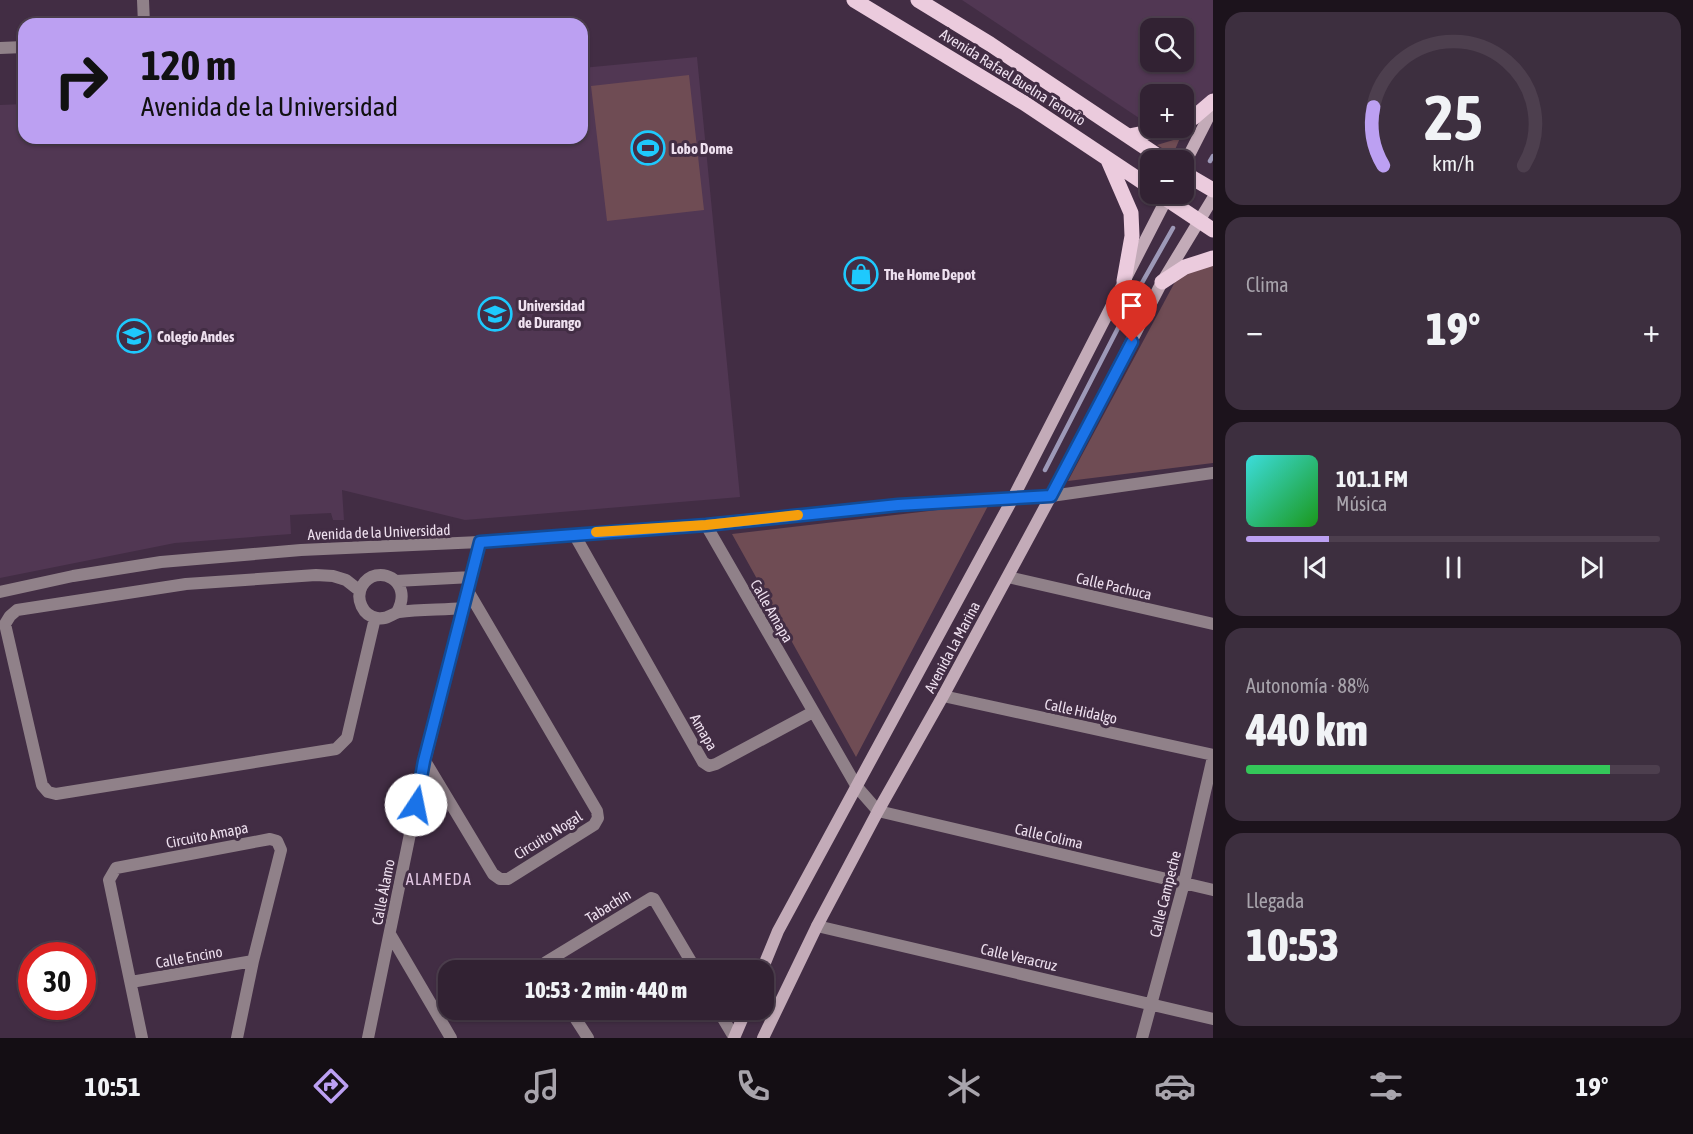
<!DOCTYPE html>
<html lang="es">
<meta charset="utf-8">
<style>
:root{--surface:#322233;--page:#3d2f3f;--text:#f1f3f6;--muted:#a8a4ac;--line:#4d3f4e;--accent:#bca0f2}
body{margin:0;font-family:"Asap Condensed",sans-serif;background:var(--page);color:var(--text);height:100vh;display:flex;flex-direction:column;font-size:22px;white-space:nowrap}
*{box-sizing:border-box;margin:0}
p{font-size:20px;color:var(--muted)}
.icon{flex:none;width:33px;height:33px;fill:none;stroke:currentColor;stroke-width:2;stroke-linecap:round;stroke-linejoin:round}
.map{position:relative;flex:1;overflow:hidden}
.details{display:flex;flex-direction:column;gap:12px;padding:12px;background:#1c131c;width:480px}
.details>*{flex:none}
.banner{position:absolute;left:18px;top:18px;width:570px;height:126px;border-radius:18px;box-shadow:0 2px 4px #0004,0 0 0 2px var(--line);background:#bca0f2;color:#111;overflow:hidden}
.fabs{position:absolute;left:1140px;top:18px;display:grid;gap:12px}
.fabs a{display:grid;place-items:center;width:54px;height:54px;border-radius:12px;background:var(--surface);box-shadow:0 2px 4px #0004,0 0 0 2px var(--line);font-size:30px}
.speed{position:absolute;left:18px;top:942px;display:flex;gap:12px;font-size:30px;font-weight:700;text-align:center}
.speed>*{display:grid;place-content:center;width:78px;height:78px;border-radius:50%;background:var(--surface);box-shadow:0 2px 4px #0004,0 0 0 2px var(--line);line-height:1}
.speed .limit{border:9px solid #d22;background:#fff;color:#111}
.pin{position:absolute;display:grid;place-items:center;width:51px;height:51px;color:#fff;margin:-62px -26px;border-radius:50% 50% 50% 0;rotate:-45deg;box-shadow:0 0 6px #0007}
.pin .icon{rotate:45deg}
.me{position:absolute;width:66px;margin:-33px;rotate:11deg;stroke-linejoin:round;filter:drop-shadow(0 0 4px #0008)}
.turn{display:flex;align-items:center;gap:21px;height:126px;padding:0 24px;font-size:27px}
.turn .icon{width:78px;height:78px;stroke-width:2.5}
.turn b{display:block;font-size:42px;line-height:51px}
.big{font-size:45px;font-weight:800;line-height:1.1}
.details .card{flex:1;display:flex;flex-direction:column;justify-content:center;gap:9px;min-width:0;padding:0 21px;border-radius:18px;background:var(--page)}
.details .dial{align-items:center;gap:0}
.dial svg{height:156px;overflow:visible;fill:none;stroke:var(--line);stroke-width:7;stroke-linecap:round;text-anchor:middle}
.dial text{fill:var(--text);stroke:none}
.song{display:flex;align-items:center;gap:18px}
.cover{width:72px;height:72px;border-radius:9px;background:linear-gradient(135deg,hsl(180 70% 55%),hsl(120 70% 35%))}
.played{height:6px;border-radius:3px;background:linear-gradient(90deg,var(--accent) 20%,var(--line) 20%)}
.keys{display:flex;justify-content:space-around;direction:ltr}
.heat{display:flex;justify-content:space-between;align-items:center;font-size:33px;direction:ltr}
.charge{height:9px;border-radius:4px;background:linear-gradient(90deg,#34c759 88%,var(--line) 0)}
.trip{position:absolute;left:438px;top:960px;width:336px;height:60px;border-radius:18px;background:var(--surface);box-shadow:0 2px 4px #0004,0 0 0 2px var(--line);font-weight:800;line-height:60px;text-align:center}
.dock{display:flex;height:96px;justify-content:space-around;align-items:center;background:#140e14;color:var(--muted)}
.dock .icon{width:42px;height:42px}
.dock .on{color:var(--accent)}
.dock b{font-size:27px;color:var(--text)}
main{display:flex;flex:1;min-height:0}
.map>svg:first-child{display:block}
</style>
<main>
<div class="map">
<svg width="1213" height="1038" viewBox="0 0 1213 1038">
<rect width="100%" height="100%" fill="#422d44"/>
<path fill="#513753" fill-rule="evenodd" d="M962 0H1213V90L1208 98 1184 112V94H1150V122H1145ZM1150 28H1184V62H1150Z
M697 57 740 497 465 520 342 490 344 520H333L331 513 290 515 291 534 175 543 0 578V105L24 104V138H582V68Z"/>
<path fill="#6f4c54" d="M689 75 704 210 607 221 591 86Z
M1180 138 1174 152 1170 153 1157 145Z
M1213 265V463L1068 481 1176 280 1199 267Z
M989 504 856 757 732 534Z"/>
<g fill="none" stroke-linecap="round" stroke-linejoin="round">
<path stroke="#9d99b8" stroke-width="4.5" d="M1210 161 1213 156
M1045 470 1134 297 1173 228"/>
<path stroke="#908189" stroke-width="12" d="M143 0 144 24
M0 48 24 47
M706 525 857 787 878 811 1213 890
M574 534 703 762 709 766 716 764 813 712
M1008 577 1213 624
M396 581 472 577
M360 591 346 580 333 576 316 575 186 584 17 610 10 616 5 624 42 785 48 792 56 794 336 749 347 738 375 618
M0 592 73 576 161 562 301 550 480 542 706 525 898 505 1051 496 1213 473
M397 612C415 580 376 562 362 586 355 599 363 616 377 618 387 620 391 614 399 612 420 609 443 610 464 608
M943 696 1213 755
M425 761 493 874 500 879H508L594 825 598 818 597 811 468 591
M817 926 1213 1019
M390 934 451 1038
M546 970 544 966 546 962 651 898 654 899 696 970
M131 982 253 961
M570 1010 588 1038
M718 1010 734 1037
M142 1038 109 880 116 868 270 839 277 841 281 850 253 961 237 1038
M368 1038 425 761 480 542
M1142 1038 1184 883 1213 757"/>
<path stroke="#c3abb8" stroke-width="12" d="M1184 165 1213 108
M762 970 778 931 1013 498 1169 194
M734 1038 746 1010
M763 1038 817 926 878 811 943 696 1051 496 1162 282 1213 198"/>
<path stroke="#ebcbdd" stroke-width="15" d="M854 0 1024 103 1150 187
M918 0 990 44 1164 160
M1184 122 1193 118 1213 101
M1129 136 1169 128
M1108 160 1131 213 1132 236 1124 281
M1184 173 1213 190
M1159 194 1213 230
M1162 282 1185 267 1213 258"/>
</g>
<g fill="none" stroke-linecap="round" stroke-linejoin="round">
<g stroke="#114b97" stroke-width="15">
<path id="route" d="M416 805 424 761 480 542 706 525 898 505 1051 496 1132 342"/>
</g>
<use href="#route" stroke="#1a73e8" stroke-width="10"/>
<path stroke="#f59e0b" stroke-width="10" d="M596 532 706 525 798 515"/>
</g>
<defs>
<g id="stadium-ring" transform="scale(1.725)"><circle r="9.5" fill="#422d44" stroke="#1ec9fd" stroke-width="1.5"/><path d="M0-5a6.5 5 0 1 0 0 10a6.5 5 0 1 0 0-10ZM-3.5-1.8h7v3.6h-7Z" fill="#1ec9fd"/></g>
<g id="shop-ring" transform="scale(1.725)"><circle r="9.5" fill="#422d44" stroke="#1ec9fd" stroke-width="1.5"/><path d="M-5-2.5h2.3a2.7 3.5 0 0 1 5.4 0H5L5.5 6h-11ZM-1.5-2.5h3a1.5 2.3 0 0 0-3 0Z" fill="#1ec9fd"/></g>
<g id="university-ring" transform="scale(1.725)"><circle r="9.5" fill="#422d44" stroke="#1ec9fd" stroke-width="1.5"/><path d="M0-5L7-2L0 1L-7-2ZM-4 1L0 2.5L4 1V4Q0 6-4 4Z" fill="#1ec9fd"/></g>
<g id="school-ring" transform="scale(1.725)"><circle r="9.5" fill="#422d44" stroke="#1ec9fd" stroke-width="1.5"/><path d="M0-5L7-2L0 1L-7-2ZM-4 1L0 2.5L4 1V4Q0 6-4 4Z" fill="#1ec9fd"/></g>
</defs>
<g fill-rule="evenodd">
<use href="#stadium-ring" x="648" y="148"/>
<use href="#shop-ring" x="861" y="274"/>
<use href="#university-ring" x="495" y="314"/>
<use href="#school-ring" x="134" y="336"/>
</g>
<g text-anchor="middle" dominant-baseline="central" stroke-width="6" stroke-linejoin="round" paint-order="stroke">
<g font-size="15" fill="#eee0ef" stroke="#422d44">
<text transform="translate(1013 77) rotate(32)">Avenida Rafael Buelna Tenorio</text>
<text transform="translate(379 532) rotate(-2)">Avenida de la Universidad</text>
<text transform="translate(1114 586) rotate(13)">Calle Pachuca</text>
<text transform="translate(772 611) rotate(60)">Calle Amapa</text>
<text transform="translate(952 647) rotate(-62)">Avenida La Marina</text>
<text transform="translate(1081 711) rotate(12)">Calle Hidalgo</text>
<text transform="translate(704 732) rotate(60)">Amapa</text>
<text transform="translate(207 835) rotate(-11)">Circuito Amapa</text>
<text transform="translate(548 835) rotate(-32)">Circuito Nogal</text>
<text transform="translate(1049 836) rotate(13)">Calle Colima</text>
<text transform="translate(383 892) rotate(-79)">Calle Álamo</text>
<text transform="translate(1165 894) rotate(-76)">Calle Campeche</text>
<text transform="translate(608 906) rotate(-32)">Tabachín</text>
<text transform="translate(189 957) rotate(-10)">Calle Encino</text>
<text transform="translate(1019 957) rotate(13)">Calle Veracruz</text>
</g>
<g font-size="15" font-weight="bold" fill="#eee0ef" stroke="#422d44" text-anchor="start">
<text x="671" y="148">Lobo Dome</text>
<text x="884" y="274">The Home Depot</text>
<text x="518" y="305">Universidad<tspan x="518" dy="17">de Durango</tspan></text>
<text x="157" y="336">Colegio Andes</text>
</g>
<g font-size="16" letter-spacing="1.5" fill="#e1c6e2" stroke="#422d44">
<text x="439" y="879">ALAMEDA</text>
</g>
</g>
</svg>
<div class="fabs">
<a><svg class="icon" aria-label="search" viewBox="0 0 24 24"><circle cx="10" cy="10" r="6"/><path d="M15 15l6 6"/></svg></a>
<a>+</a>
<a>−</a>
</div>
<div class="speed"><div class="limit">30</div></div>
<div class="pin" style="left:1132px;top:342px;background:#d93025"><svg class="icon" aria-label="arrive" viewBox="0 0 24 24"><path d="M6 21V4h12l-3 4 3 4H6"/></svg></div>
<svg class="me" style="left:416px;top:805px" viewBox="-20 -20 40 40"><circle r="19" fill="#fff"/><path d="M0-13L10 11 0 6-10 11z" fill="#1a73e8"/></svg>
<div class="trip">10:53 · 2 min · 440 m</div>
<div class="banner">
<div class="turn"><svg class="icon" aria-label="right" viewBox="0 0 24 24"><path d="M7 20v-9h11M14 6l5 5-5 5"/></svg><div><b>120 m</b>Avenida de la Universidad</div></div>
</div>
</div>
<section class="details">
<div class="card dial"><svg viewBox="0 0 100 80">
<path d="M14 69A42 42 0 1 1 86 69"/>
<path d="M14 69A42 42 0 0 1 9 39" stroke="#bca0f2"/>
<text x="50" y="56" font-size="32" font-weight="700">25</text>
<text x="50" y="72" font-size="11">km/h</text>
</svg></div>
<div class="card"><p>Clima</p>
<div class="heat"><a>−</a><b class="big">19°</b><a>+</a></div>
</div>
<div class="card">
<div class="song"><i class="cover"></i><div><b>101.1 FM</b><p>Música</p></div></div>
<div class="played"></div>
<div class="keys"><svg class="icon" aria-label="previous" viewBox="0 0 24 24"><path d="M18 5L8 12l10 7zM5 5v14"/></svg><svg class="icon" aria-label="pause" viewBox="0 0 24 24"><path d="M8 5v14M16 5v14"/></svg><svg class="icon" aria-label="next" viewBox="0 0 24 24"><path d="M6 5l10 7-10 7zM19 5v14"/></svg></div>
</div>
<div class="card"><p>Autonomía · 88%</p><b class="big">440 km</b><div class="charge"></div></div>
<div class="card"><p>Llegada</p><b class="big">10:53</b></div>
</section>
</main>
<nav class="dock">
<b>10:51</b>
<svg class="icon on" aria-label="directions" viewBox="0 0 24 24"><path d="M12 3l9 9-9 9-9-9zM9 14v-3h6M13 9l2 2-2 2"/></svg>
<svg class="icon" aria-label="music" viewBox="0 0 24 24"><path d="M9 18V5l10-2v13"/><circle cx="6" cy="18" r="3"/><circle cx="16" cy="16" r="3"/></svg>
<svg class="icon" aria-label="phone" viewBox="0 0 24 24"><path d="M5 4h4l2 5-3 2q2 4 5 5l2-3 5 2v4C11 20 4 13 5 4z"/></svg>
<svg class="icon" aria-label="climate" viewBox="0 0 24 24"><path d="M12 3v18M4 7l16 10M4 17L20 7"/></svg>
<svg class="icon" aria-label="car" viewBox="0 0 24 24"><path d="M5 17H2v-5l4-1 3-4h7l3 4 3 1v5h-3M9 17h6M6 11h13"/><circle cx="7" cy="17" r="2"/><circle cx="17" cy="17" r="2"/></svg>
<svg class="icon" aria-label="filters" viewBox="0 0 24 24"><path d="M4 7h16M4 17h16"/><circle cx="9" cy="7" r="2"/><circle cx="15" cy="17" r="2"/></svg>
<b>19°</b>
</nav>
